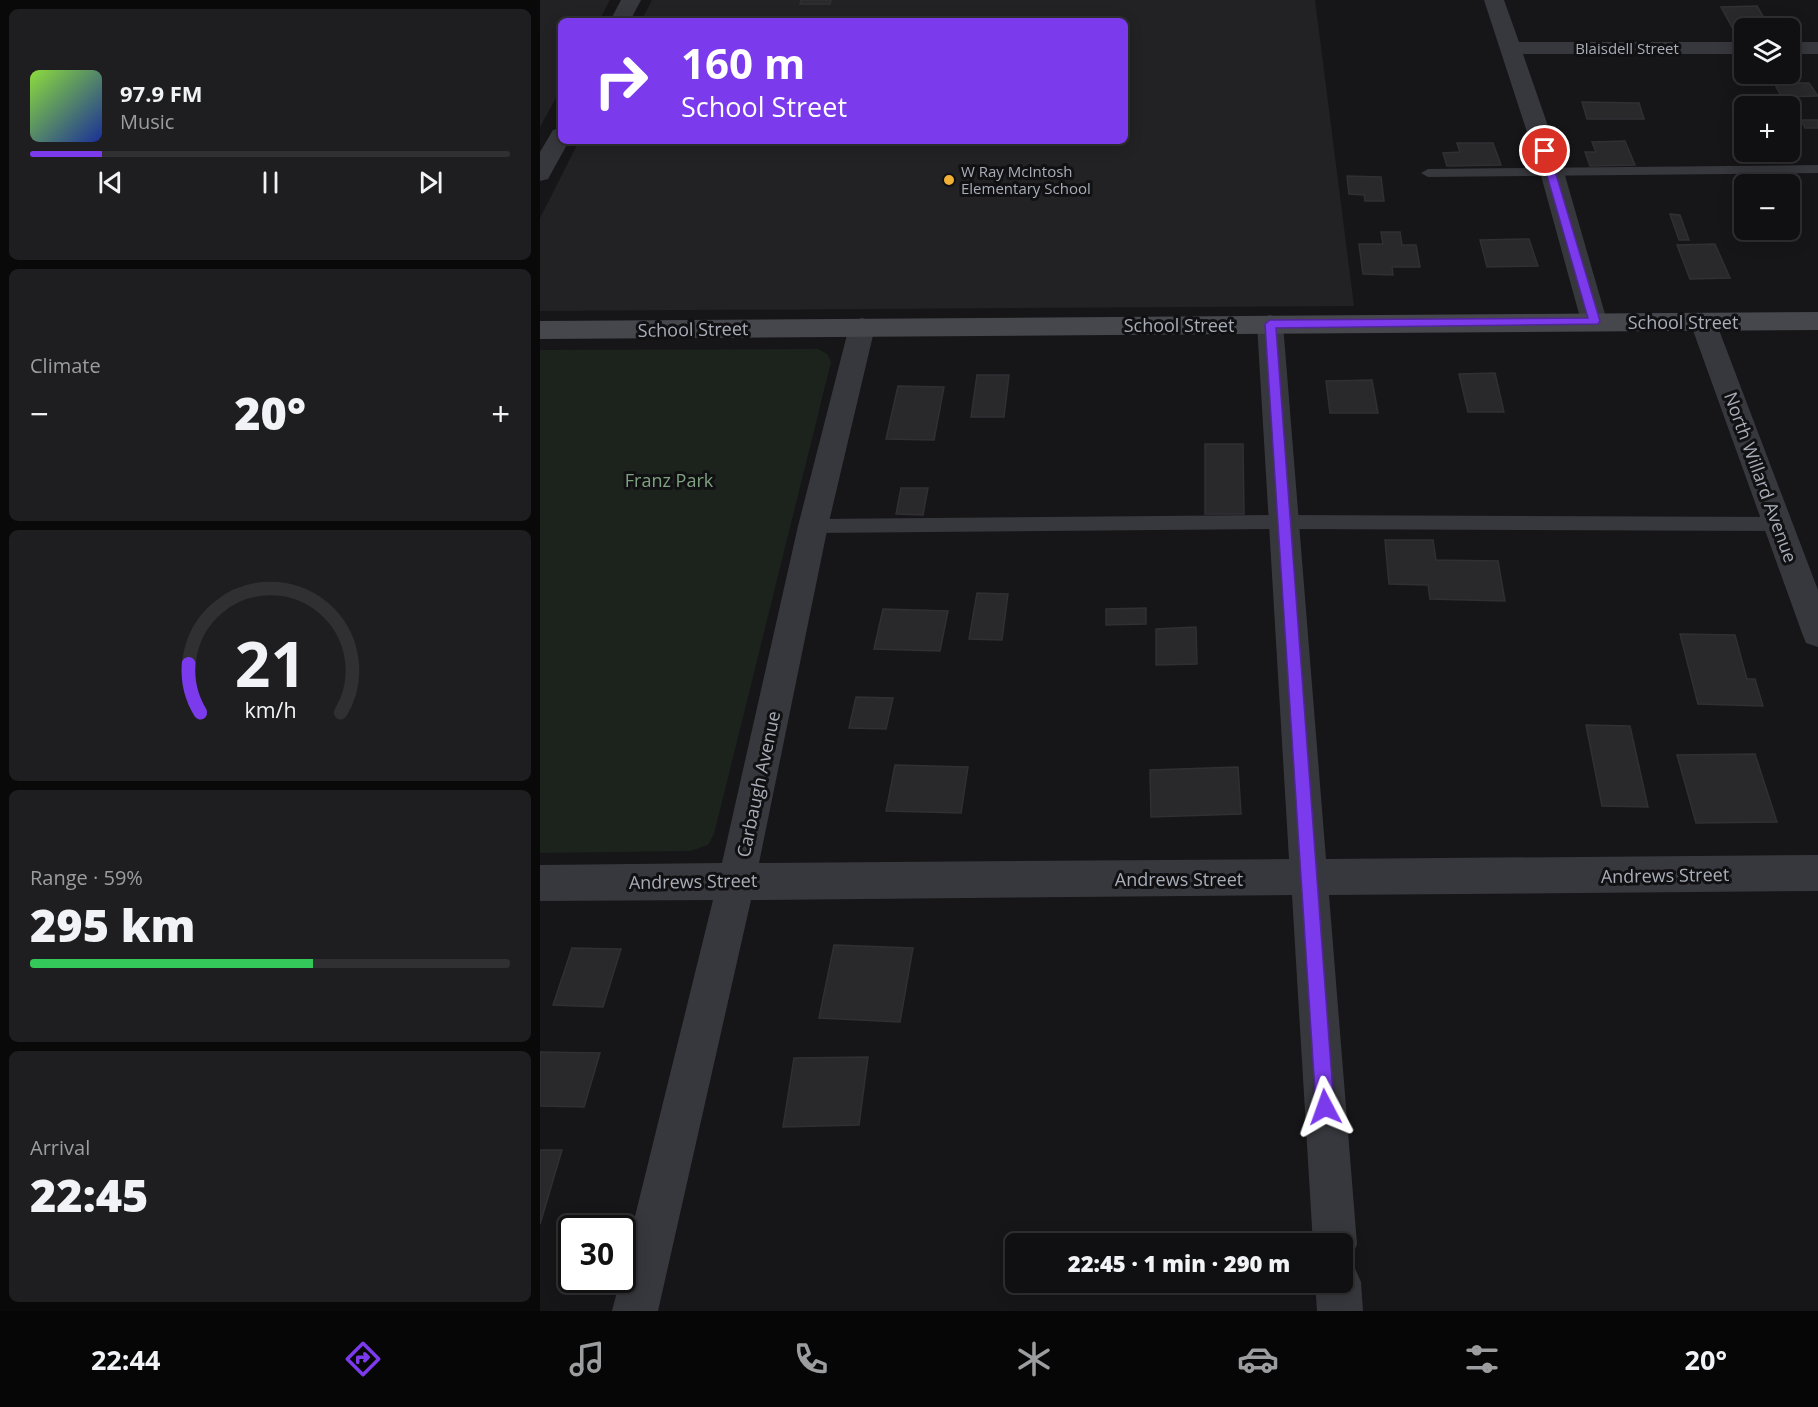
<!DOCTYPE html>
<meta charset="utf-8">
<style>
:root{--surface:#101012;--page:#1e1e20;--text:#f1f3f6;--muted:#9c9d9f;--line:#303032;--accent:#7c3aed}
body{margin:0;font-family:"Open Sans",sans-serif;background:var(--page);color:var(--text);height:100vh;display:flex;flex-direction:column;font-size:22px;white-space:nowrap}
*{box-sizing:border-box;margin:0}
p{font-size:20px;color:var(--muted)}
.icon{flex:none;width:33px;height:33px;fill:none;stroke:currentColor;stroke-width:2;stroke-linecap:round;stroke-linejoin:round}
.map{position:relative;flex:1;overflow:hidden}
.drawer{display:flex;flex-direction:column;gap:9px;padding:9px;background:#09090a;width:540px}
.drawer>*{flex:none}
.guide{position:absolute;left:18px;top:18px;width:570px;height:126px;border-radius:9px;box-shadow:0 3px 15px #0003,0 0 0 2px var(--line);background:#7c3aed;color:#fff;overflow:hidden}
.tools{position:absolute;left:1194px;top:18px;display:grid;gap:12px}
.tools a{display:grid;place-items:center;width:66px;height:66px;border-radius:9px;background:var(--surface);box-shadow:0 3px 15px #0003,0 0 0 2px var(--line);font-size:30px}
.speed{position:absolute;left:18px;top:1215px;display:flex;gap:12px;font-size:30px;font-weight:700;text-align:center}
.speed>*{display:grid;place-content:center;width:78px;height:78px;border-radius:50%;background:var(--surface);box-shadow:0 3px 15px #0003,0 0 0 2px var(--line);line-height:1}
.speed .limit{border:3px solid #111;border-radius:9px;background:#fff;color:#111}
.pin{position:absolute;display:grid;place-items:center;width:51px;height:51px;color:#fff;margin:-26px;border:3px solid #fff;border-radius:50%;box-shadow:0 2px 6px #0007}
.me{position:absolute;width:66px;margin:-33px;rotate:356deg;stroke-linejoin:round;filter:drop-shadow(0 0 4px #0008)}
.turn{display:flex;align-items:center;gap:21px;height:126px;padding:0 24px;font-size:27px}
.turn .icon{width:78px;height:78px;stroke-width:2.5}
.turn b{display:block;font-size:42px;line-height:51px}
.big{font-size:45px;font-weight:800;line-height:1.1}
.drawer .card{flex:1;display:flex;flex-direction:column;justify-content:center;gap:9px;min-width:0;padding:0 21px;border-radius:9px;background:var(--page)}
.drawer .dial{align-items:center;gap:0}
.dial svg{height:156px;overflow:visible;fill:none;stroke:var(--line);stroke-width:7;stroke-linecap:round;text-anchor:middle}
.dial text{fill:var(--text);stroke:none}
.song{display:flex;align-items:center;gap:18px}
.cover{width:72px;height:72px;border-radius:9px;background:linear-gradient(135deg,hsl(90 70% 55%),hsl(230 70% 35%))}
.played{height:6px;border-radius:3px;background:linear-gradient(90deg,var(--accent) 15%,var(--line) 15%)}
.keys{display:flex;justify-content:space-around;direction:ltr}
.heat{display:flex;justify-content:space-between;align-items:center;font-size:33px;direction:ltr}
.charge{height:9px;border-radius:4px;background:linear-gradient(90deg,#34c759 59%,var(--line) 0)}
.trip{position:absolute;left:465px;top:1233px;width:348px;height:60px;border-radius:9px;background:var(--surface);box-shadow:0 3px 15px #0003,0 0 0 2px var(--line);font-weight:800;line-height:60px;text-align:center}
.menu{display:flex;height:96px;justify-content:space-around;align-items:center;background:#060607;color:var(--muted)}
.menu .icon{width:42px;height:42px}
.menu .current{color:var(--accent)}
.menu b{font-size:27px;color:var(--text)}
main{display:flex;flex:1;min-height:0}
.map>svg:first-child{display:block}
</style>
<main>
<section class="drawer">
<div class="card">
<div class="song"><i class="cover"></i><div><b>97.9 FM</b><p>Music</p></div></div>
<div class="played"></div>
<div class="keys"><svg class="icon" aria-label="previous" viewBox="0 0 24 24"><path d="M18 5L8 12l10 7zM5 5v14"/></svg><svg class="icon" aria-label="pause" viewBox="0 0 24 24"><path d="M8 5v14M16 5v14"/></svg><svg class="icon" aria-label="next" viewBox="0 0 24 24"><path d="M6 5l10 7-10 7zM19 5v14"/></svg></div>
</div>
<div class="card"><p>Climate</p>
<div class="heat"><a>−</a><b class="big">20°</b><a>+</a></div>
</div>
<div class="card dial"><svg viewBox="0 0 100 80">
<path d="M14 69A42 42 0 1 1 86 69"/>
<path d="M14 69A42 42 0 0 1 8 44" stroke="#7c3aed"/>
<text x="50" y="56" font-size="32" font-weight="700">21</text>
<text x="50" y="72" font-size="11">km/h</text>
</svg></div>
<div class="card"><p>Range · 59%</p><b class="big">295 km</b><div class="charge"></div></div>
<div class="card"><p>Arrival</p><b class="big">22:45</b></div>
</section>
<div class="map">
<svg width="1278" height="1311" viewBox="0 0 1278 1311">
<rect width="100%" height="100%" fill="#161618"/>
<path fill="#222225" d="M0 0H70L59 21H21V89L0 127Z
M112 0H775L814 306 0 311V218L39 141H585V21H101Z"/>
<path fill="#1c231d" d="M278 349 287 354 291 362 174 834 168 845 150 851 0 853V350Z"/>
<path fill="#29292c" stroke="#303034" stroke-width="1.5" d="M261 0H291L290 4H260Z
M1217 6 1230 28 1193 29 1181 7Z
M1234 83H1269L1278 96 1242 97Z
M1042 102 1099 103 1104 119H1047Z
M1261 120H1278V128H1265Z
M1085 141 1095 165 1050 166 1045 152H1056L1052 142Z
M917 143H953L961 165 907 166 903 153 920 152Z
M807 176 841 177 844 201H825L824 195 809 194Z
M1130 214 1140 215 1149 240H1139Z
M841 232H860L862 245H876L880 267H852L853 275 823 274 819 244H843Z
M989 239 998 266 947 267 940 240Z
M1175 244 1190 278 1150 279 1137 245Z
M955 373 964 412H928L919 374Z
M437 375H469L464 417H431Z
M832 380 838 413H790L786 381Z
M358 386 404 387 394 440 346 439Z
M665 444H703L704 514H665Z
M361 488H388L383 515 356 514Z
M845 540H893L896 560 958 561 965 601 890 599 888 585 849 584Z
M437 593 468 594 462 640 429 639Z
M606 608V624L566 625V609Z
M343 609 408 611 400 651 334 649Z
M656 627 657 664 616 665V629Z
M1140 634 1195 635 1207 679H1215L1223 706 1158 704Z
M316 697 353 698 346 729 309 728Z
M1046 725 1090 726 1108 807 1062 806Z
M1215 754 1237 822 1156 823 1137 755Z
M355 765 428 767 421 813 346 811Z
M698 767 701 814 611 817 610 770Z
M294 945 373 948 360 1022 279 1018Z
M32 948 81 949 63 1007 13 1005Z
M0 1052 60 1053 44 1107 0 1106Z
M328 1057 319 1125 243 1127 254 1058Z
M0 1150H22L0 1224Z"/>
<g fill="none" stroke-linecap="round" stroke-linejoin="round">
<path fill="#37383d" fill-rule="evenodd" d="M1278 165V173L888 177 881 173 888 169Z
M745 515 1239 517 1245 519 1248 524 1245 529 1239 531 745 529 273 533 267 531 264 526 267 521 273 519Z"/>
<path fill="#37383d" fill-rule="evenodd" d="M944 0H964L979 42H1204V54H983L1024 172 1067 321 1063 327 1054 330 1045 327 1041 321 1000 172Z
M1250 42H1278V54H1250Z
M1163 313 1172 316 1176 322 1278 590V647L1266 643 1262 633 1150 322 1154 316Z
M730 315 739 318 743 324 786 859 1278 855V891L789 895 817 1244 811 1260 805 1262 814 1266 821 1282 823 1311H777L775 1282H802V1244H773L752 895 211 900 118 1311H72L80 1280H82V1269L173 900 0 901V865L182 863 258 526 309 327 313 321 322 318 331 321 335 327 288 526 219 863 749 859 717 324 721 318Z"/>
<path fill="#37383d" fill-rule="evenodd" d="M81 0H101L90 21H70Z
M21 128V141H29L8 179 0 181V152L13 130Z"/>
<path fill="#45474d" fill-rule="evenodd" d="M1278 312V330L0 339V321Z"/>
</g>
<path fill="#7c3aed" stroke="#51269a" stroke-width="1.5" d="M1005 148 1009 151 1060 321 1058 324 736 328 794 1107 791 1113 785 1115 779 1113 776 1107 725 324 730 320 1048 318 1000 151Z"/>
<circle fill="#f2b134" stroke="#111113" stroke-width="2" cx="409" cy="180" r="6"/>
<g text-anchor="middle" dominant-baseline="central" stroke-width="6" stroke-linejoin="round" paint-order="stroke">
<g font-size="15" fill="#a8adb8" stroke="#111113">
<text x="1087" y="48">Blaisdell Street</text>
</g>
<g font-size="15" fill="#a8adb8" stroke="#111113" text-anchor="start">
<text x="421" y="171">W Ray McIntosh<tspan x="421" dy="17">Elementary School</tspan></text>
</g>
<g font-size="18" fill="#a8adb8" stroke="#111113">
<text x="1143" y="322">School Street</text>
<text x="639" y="325">School Street</text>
<text transform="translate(153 329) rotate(-1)">School Street</text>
<text transform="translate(1221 477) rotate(70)">North Willard Avenue</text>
<text transform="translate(218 784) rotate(-78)">Carbaugh Avenue</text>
<text transform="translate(1125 875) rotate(-1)">Andrews Street</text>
<text x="639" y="879">Andrews Street</text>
<text transform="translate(153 881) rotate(-1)">Andrews Street</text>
</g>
<g font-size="18" fill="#7fa381" stroke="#111113">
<text x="129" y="480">Franz Park</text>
</g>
</g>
</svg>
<div class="tools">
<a><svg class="icon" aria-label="layers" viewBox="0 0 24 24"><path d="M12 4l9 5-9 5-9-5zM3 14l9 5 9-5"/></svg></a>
<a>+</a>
<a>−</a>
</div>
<div class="speed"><div class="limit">30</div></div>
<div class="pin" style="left:1005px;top:151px;background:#d93025"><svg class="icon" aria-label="arrive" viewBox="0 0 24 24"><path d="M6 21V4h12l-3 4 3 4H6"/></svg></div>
<svg class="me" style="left:785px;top:1107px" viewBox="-20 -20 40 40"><path d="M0-17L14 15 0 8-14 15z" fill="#7c3aed" stroke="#fff" stroke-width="4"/></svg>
<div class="trip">22:45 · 1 min · 290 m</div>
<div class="guide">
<div class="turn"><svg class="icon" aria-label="right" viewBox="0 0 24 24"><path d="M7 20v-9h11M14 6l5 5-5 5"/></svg><div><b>160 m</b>School Street</div></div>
</div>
</div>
</main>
<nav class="menu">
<b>22:44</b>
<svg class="icon current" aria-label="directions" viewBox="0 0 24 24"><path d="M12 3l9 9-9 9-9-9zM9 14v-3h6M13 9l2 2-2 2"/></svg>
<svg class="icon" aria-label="music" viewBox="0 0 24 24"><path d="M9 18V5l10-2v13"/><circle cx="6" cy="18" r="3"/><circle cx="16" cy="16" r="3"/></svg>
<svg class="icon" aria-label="phone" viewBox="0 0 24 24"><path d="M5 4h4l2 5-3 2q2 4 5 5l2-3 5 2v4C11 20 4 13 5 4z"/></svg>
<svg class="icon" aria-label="climate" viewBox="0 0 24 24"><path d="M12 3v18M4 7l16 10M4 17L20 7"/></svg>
<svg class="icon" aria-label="car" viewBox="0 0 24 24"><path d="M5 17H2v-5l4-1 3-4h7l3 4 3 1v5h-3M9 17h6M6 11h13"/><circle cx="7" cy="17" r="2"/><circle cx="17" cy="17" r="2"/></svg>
<svg class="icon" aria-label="filters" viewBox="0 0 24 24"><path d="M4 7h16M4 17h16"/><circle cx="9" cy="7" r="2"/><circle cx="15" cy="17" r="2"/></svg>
<b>20°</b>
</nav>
